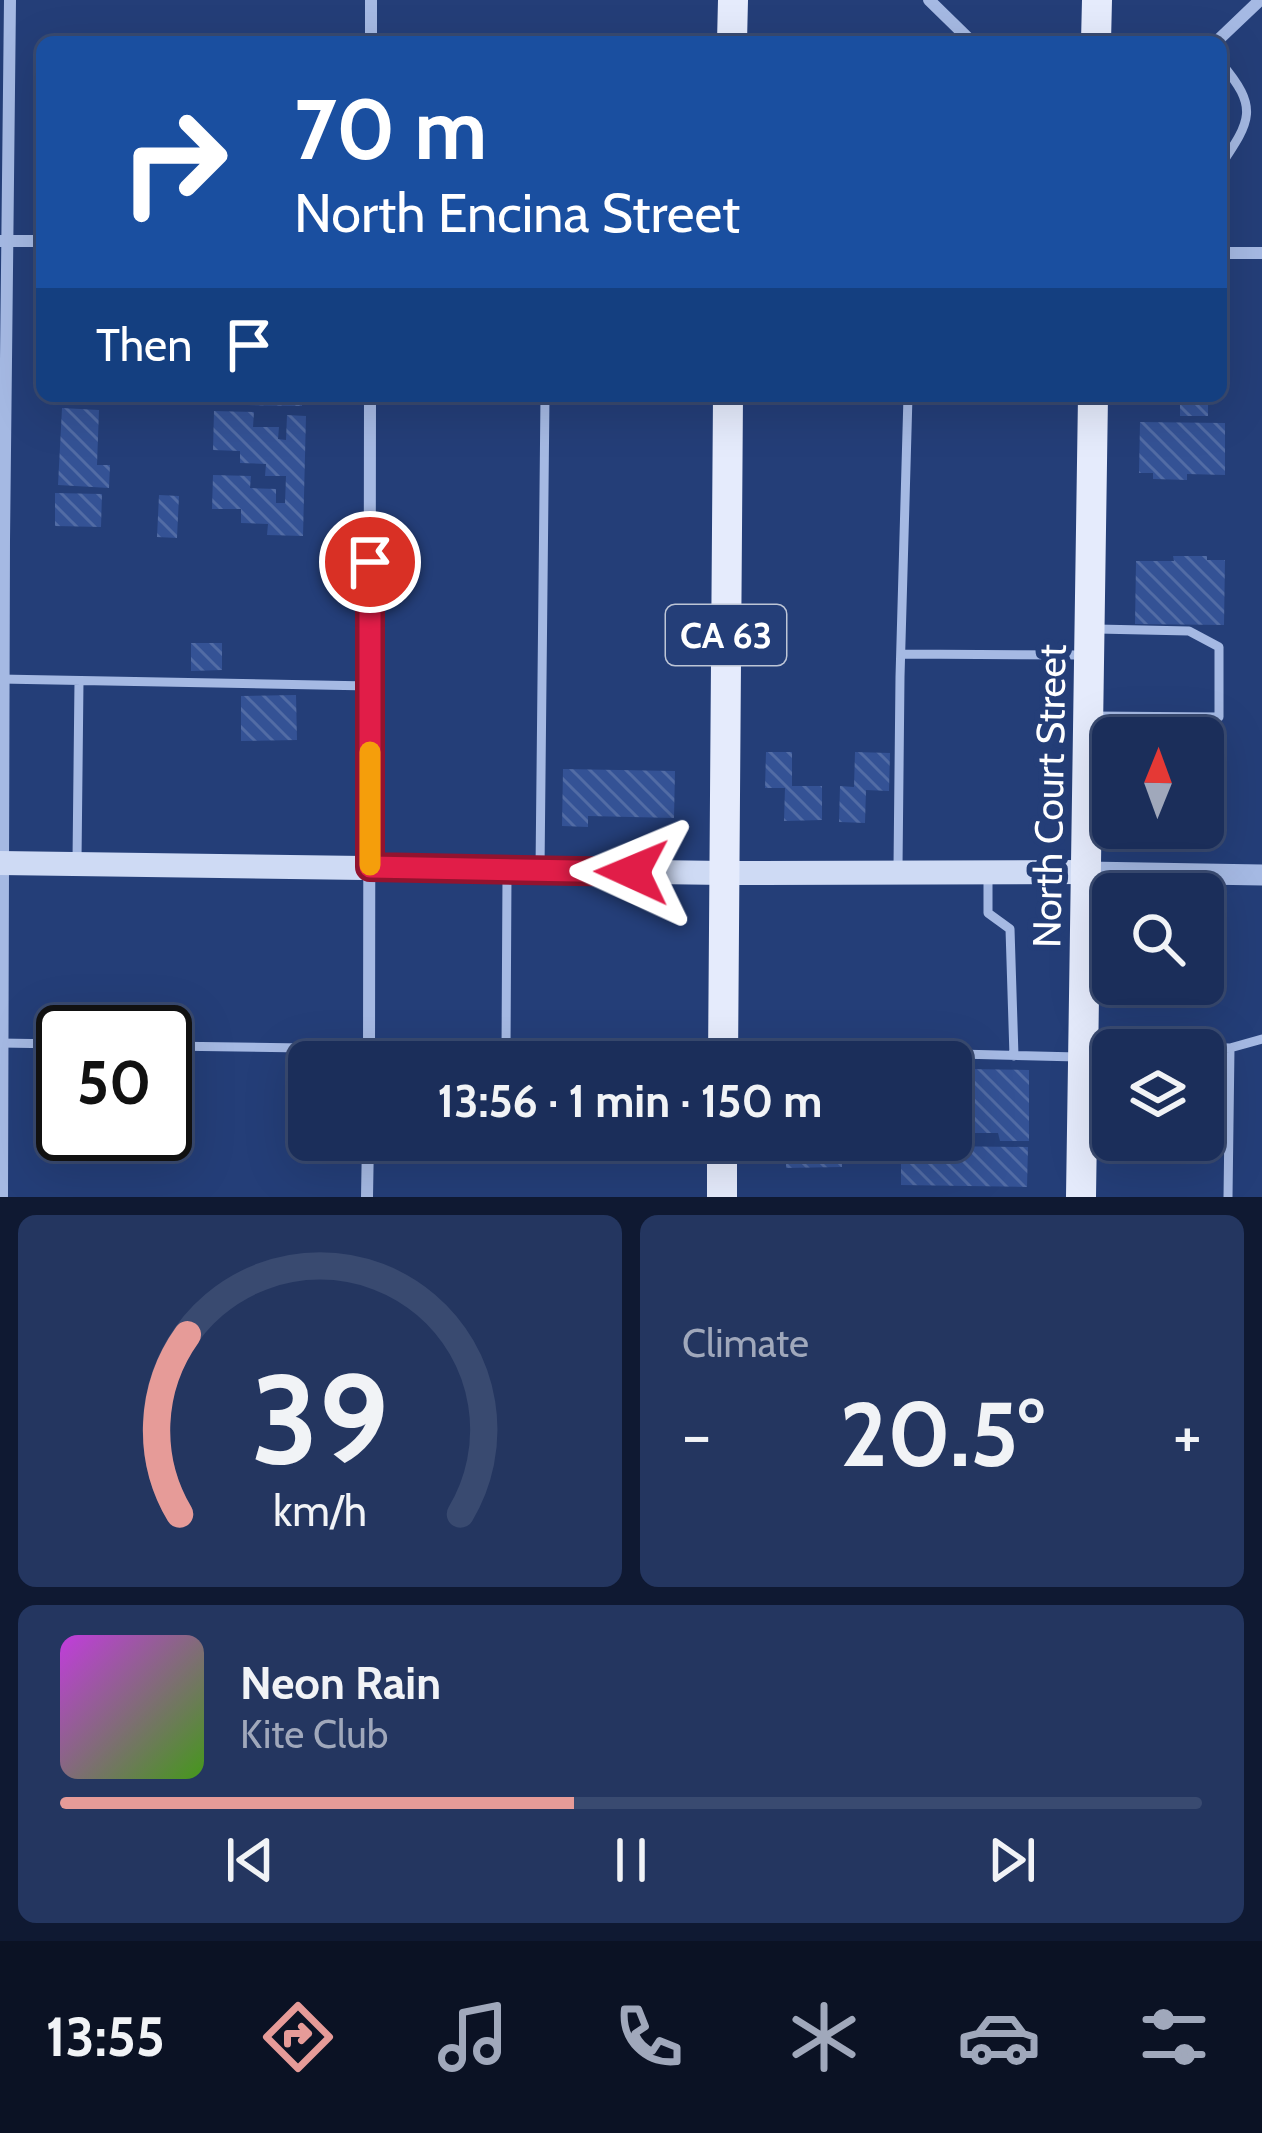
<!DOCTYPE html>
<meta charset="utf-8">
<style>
:root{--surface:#1b2e5a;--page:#243660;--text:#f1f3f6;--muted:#a0a8bb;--line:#394a70;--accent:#e69b98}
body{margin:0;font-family:Cabin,sans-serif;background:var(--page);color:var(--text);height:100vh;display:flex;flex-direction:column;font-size:45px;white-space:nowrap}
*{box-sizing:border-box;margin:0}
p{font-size:39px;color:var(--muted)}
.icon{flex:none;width:66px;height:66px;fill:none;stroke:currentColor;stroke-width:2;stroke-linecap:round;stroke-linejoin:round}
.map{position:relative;height:1197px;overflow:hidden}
.panel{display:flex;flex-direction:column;gap:18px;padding:18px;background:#0f1932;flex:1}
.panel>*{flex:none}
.top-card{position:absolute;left:36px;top:36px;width:1191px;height:366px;border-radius:18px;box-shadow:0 12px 48px #0002,0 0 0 3px var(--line);background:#1a4fa0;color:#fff;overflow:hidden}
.needle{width:78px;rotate:1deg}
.buttons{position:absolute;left:1092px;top:717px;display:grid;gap:24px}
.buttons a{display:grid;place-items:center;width:132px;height:132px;border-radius:18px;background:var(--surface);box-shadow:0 12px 48px #0002,0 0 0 3px var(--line);font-size:60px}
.speed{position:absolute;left:36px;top:1005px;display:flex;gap:24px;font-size:60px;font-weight:700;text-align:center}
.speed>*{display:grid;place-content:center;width:156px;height:156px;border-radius:50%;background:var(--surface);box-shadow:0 12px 48px #0002,0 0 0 3px var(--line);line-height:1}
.speed .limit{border:6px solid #111;border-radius:18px;background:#fff;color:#111}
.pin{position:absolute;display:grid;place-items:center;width:102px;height:102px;color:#fff;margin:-51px;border:6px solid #fff;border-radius:50%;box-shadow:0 3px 12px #0007}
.me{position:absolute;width:132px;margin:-66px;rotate:271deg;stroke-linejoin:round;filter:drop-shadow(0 0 9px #0008)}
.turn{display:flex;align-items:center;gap:42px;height:252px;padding:0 60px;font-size:54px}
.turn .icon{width:156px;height:156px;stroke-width:2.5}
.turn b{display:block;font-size:84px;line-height:102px}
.then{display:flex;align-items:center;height:114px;padding:0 60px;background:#0003;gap:24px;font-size:45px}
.big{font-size:90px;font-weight:800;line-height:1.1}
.panel .widget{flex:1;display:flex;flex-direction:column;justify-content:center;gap:18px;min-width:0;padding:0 42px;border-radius:18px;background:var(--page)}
.panel .dial{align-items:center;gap:0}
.dial svg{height:312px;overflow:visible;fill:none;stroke:var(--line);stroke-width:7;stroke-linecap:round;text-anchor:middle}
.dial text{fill:var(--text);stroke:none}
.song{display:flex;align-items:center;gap:36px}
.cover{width:144px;height:144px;border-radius:18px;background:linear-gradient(135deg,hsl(290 70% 55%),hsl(100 70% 35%))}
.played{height:12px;border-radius:6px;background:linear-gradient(90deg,var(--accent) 45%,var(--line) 45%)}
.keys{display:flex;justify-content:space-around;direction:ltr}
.heat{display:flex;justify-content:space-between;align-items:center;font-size:66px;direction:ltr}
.panel .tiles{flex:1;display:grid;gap:18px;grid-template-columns:1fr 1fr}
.widget:last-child{grid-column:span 2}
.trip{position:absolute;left:288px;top:1041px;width:684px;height:120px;border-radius:18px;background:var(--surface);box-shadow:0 12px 48px #0002,0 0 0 3px var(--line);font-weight:800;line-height:120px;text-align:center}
.tabs{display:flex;height:192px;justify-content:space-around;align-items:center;background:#0b1224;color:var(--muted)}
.tabs .icon{width:84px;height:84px}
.tabs .selected{color:var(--accent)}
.tabs b{font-size:54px;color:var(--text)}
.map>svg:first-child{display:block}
</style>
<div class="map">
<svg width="1262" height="1197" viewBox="0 0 1262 1197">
<defs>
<pattern id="building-back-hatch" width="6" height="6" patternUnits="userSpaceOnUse" patternTransform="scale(3)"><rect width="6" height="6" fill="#345295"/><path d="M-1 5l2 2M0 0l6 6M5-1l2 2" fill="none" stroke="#526ca5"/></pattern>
</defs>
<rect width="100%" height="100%" fill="#243e78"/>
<path fill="url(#building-back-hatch)" d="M63 396H99V403H63Z
M247 396H302V406L247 405Z
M1180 396H1208V416H1180Z
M62 408 99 410 97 465H110L109 488 58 485Z
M214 411 254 412 253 427H279L278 439 286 440 287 415 306 416 303 536 267 535 268 524 241 523V509H212L213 475 251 476 250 488 276 489V503H285L286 476H265L266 464 240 463V451L213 450Z
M1140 422 1225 423V475L1187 474V480L1153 479V473H1139Z
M55 493 102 494 101 527 55 526Z
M159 495 179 496 177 538 157 537Z
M1173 556H1207V560H1225L1224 625 1135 624 1136 561H1174Z
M191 643H222V670L191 671Z
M296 695 297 740 241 741V696Z
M766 752H792V786H822V820L784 821 785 788H765Z
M855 752 890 753 889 791 866 790 865 823 839 822 840 786 854 787Z
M563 769 675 771 674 818 588 816V827L562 826Z
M966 1069 1029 1070V1141H1000L998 1133H951V1111H966Z
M786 1140H841L842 1167 786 1168Z
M901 1140H939V1146L1028 1147 1027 1187 901 1185Z"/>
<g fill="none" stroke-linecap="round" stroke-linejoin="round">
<path stroke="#a5b9e3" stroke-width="9" d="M1221 63C1259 108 1251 120 1221 165
M901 654 1084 655
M0 679 370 686
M1094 716 1219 717V647L1189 631 1097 629
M77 861 79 681
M898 867 900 677 908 396
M540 870 545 396
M988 874V913L1010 929 1014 1056
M0 1043 63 1044
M1089 1044 1230 1048 1262 1039
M165 1046 723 1054 762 1049 1078 1057
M506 1051 507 875
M1228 1197 1230 1048"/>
<path stroke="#a5b9e3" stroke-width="12" d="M929 0 972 42
M371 42V0
M1216 42 1260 0
M0 241H42
M1221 253H1262
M369 1062 370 396
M2 1197 4 540 10 0
M367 1197 368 1140"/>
<path stroke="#a5b9e3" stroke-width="21" d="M1087 872 1262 875"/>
<path stroke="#cedaf4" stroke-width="24" d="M0 863 725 873 1087 872"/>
<path stroke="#e5ebfc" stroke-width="30" d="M732 42 733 0
M1096 42 1097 0
M723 1062 728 396
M722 1197V1140
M1081 1197 1093 396"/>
</g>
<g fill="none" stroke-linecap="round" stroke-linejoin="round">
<g stroke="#92132f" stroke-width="30">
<path id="route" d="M370 562V867L632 872"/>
</g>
<use href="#route" stroke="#e11d48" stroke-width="21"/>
<path stroke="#f59e0b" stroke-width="21" d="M370 752V865"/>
</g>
<g text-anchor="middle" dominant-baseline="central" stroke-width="12" stroke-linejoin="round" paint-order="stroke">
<rect fill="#243e78" stroke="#bdc5d6" stroke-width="3" x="666" y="605" width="120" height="60" rx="9"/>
<g font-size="36" font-weight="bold" fill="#fff">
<text x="726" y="635">CA 63</text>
</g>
<g font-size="39" fill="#fff" stroke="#243e78">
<text transform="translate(1049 796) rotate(-89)">North Court Street</text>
</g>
</g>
</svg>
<div class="buttons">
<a><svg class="needle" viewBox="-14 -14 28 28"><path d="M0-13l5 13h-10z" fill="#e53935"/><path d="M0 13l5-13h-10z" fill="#a0a8bb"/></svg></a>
<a><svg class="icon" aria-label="search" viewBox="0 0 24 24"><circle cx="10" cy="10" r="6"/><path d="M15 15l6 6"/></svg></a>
<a><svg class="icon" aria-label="layers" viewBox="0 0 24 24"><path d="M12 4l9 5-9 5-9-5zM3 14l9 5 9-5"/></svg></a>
</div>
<div class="speed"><div class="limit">50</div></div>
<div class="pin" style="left:370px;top:562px;background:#d93025"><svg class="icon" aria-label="arrive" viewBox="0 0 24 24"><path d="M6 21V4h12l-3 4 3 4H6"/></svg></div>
<svg class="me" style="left:632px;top:872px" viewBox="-20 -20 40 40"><path d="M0-17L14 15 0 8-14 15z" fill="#e11d48" stroke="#fff" stroke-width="4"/></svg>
<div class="trip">13:56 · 1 min · 150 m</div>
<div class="top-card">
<div class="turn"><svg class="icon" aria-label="right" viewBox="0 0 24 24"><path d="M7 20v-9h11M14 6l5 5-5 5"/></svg><div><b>70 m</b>North Encina Street</div></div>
<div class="then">Then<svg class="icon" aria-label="arrive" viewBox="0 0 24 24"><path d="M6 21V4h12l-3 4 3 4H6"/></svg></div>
</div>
</div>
<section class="panel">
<div class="tiles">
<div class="widget dial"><svg viewBox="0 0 100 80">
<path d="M14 69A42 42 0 1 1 86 69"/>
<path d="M14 69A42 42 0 0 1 16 23" stroke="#e69b98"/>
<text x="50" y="56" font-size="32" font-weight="700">39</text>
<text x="50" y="72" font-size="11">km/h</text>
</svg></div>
<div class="widget"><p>Climate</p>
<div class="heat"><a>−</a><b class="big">20.5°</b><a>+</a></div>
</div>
<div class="widget">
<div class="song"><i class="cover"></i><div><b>Neon Rain</b><p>Kite Club</p></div></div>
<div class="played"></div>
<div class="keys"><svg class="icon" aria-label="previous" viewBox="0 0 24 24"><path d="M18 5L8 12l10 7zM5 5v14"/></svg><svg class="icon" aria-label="pause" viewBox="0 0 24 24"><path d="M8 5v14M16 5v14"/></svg><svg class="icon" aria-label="next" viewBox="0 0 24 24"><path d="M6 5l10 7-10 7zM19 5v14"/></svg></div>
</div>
</div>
</section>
<nav class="tabs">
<b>13:55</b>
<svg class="icon selected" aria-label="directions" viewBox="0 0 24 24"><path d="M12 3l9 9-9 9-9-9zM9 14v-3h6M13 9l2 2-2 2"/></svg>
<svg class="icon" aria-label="music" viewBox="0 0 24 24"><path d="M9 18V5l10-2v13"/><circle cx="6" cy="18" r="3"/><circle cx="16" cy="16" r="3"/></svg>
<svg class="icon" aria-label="phone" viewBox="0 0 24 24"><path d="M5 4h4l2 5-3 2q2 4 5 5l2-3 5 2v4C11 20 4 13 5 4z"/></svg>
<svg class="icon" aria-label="climate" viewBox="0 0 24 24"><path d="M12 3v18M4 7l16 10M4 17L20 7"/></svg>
<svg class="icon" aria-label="car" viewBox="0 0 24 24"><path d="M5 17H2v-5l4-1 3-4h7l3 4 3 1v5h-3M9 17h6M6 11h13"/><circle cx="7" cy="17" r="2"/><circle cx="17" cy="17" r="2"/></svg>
<svg class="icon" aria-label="filters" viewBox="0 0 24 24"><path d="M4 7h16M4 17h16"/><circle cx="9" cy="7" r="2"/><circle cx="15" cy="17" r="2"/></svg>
</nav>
